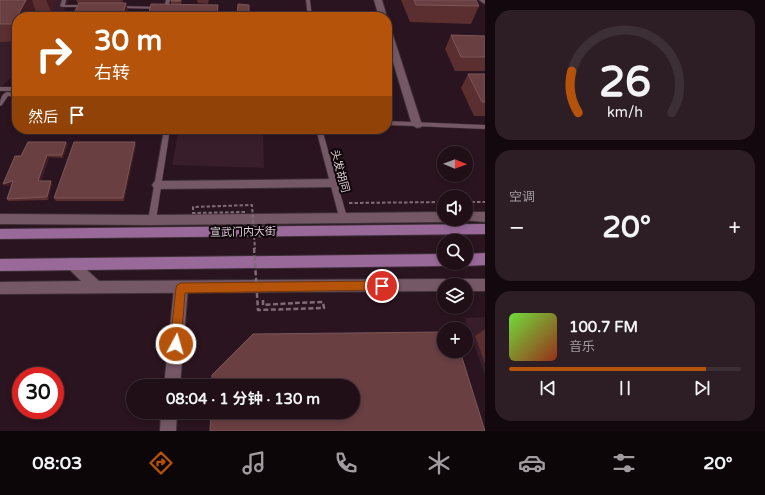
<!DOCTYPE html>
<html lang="zh">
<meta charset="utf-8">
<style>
:root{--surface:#200f17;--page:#2d1d24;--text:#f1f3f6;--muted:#a29ca1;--line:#3d2f36;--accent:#b45309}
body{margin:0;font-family:"Varela Round","Noto Sans SC",sans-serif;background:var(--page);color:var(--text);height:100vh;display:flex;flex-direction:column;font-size:15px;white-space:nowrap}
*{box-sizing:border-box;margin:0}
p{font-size:13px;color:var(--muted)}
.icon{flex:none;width:22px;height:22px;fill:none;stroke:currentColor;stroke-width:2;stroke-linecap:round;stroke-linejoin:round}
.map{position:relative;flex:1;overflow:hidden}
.details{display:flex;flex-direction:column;gap:10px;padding:10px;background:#12080d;width:280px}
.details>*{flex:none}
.banner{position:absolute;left:12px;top:12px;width:380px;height:122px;border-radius:16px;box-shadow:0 2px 6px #0003,0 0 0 1px var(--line);background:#b45309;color:#fff;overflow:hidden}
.needle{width:26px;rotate:91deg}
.buttons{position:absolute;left:437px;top:146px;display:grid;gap:8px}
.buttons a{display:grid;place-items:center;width:36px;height:36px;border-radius:50%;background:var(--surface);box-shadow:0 2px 6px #0003,0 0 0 1px var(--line);font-size:20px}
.speed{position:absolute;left:12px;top:367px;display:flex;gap:8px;font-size:20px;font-weight:700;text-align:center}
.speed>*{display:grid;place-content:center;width:52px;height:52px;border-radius:50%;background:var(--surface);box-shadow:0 2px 6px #0003,0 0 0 1px var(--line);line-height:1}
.speed .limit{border:6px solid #d22;background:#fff;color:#111}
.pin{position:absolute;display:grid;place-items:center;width:34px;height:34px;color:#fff;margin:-17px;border:2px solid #fff;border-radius:50%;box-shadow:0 1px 4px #0007}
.me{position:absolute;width:44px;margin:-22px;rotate:6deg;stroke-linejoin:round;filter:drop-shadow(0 0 3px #0008)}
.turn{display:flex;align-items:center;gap:14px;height:84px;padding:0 16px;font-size:18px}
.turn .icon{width:52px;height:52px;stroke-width:2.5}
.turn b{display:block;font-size:28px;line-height:34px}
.then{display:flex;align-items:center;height:38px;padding:0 16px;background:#0003;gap:8px;font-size:15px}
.big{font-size:30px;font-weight:700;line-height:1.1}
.details .card{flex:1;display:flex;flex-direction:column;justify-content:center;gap:6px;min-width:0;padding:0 14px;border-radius:16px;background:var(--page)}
.details .dial{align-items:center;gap:0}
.dial svg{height:104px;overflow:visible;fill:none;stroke:var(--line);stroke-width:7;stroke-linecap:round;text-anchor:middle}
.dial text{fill:var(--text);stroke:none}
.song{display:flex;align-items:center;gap:12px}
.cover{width:48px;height:48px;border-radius:6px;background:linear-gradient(135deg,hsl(100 70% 55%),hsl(10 70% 35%))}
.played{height:4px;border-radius:2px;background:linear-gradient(90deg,var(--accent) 85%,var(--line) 85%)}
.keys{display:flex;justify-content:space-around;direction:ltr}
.heat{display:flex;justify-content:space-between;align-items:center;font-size:22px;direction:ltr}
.trip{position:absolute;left:126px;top:379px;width:234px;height:40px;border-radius:20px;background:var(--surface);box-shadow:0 2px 6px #0003,0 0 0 1px var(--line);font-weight:700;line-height:40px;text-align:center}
.dock{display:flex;height:64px;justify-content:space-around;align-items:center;background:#0d0609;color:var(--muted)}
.dock .icon{width:28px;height:28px}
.dock .current{color:var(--accent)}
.dock b{font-size:18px;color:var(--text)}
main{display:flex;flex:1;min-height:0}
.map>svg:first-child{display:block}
</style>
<main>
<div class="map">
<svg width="485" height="431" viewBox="0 0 485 431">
<rect width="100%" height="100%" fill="#2a141f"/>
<path fill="#381d2a" d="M0 0H69L61 17H17V72L0 88Z
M179 129H263L264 168 172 165Z
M485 317V376L465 318Z"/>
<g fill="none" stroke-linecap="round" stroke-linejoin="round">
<g stroke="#3e2f36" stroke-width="1">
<path id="lane" d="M62 0H66L65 5H87L89 6 87 7H62L60 6Z
M166 0H170L168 8 166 9 119 8 117 7 119 6 164 7Z
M306 0H310L312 17H308Z
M0 87H17V91H0Z
M7 92 17 93V97L8 96 2 105 0 106C0 100 1 94 7 92Z
M387 121 485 125V129L387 125Z
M164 129H170L156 220 154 222H150L148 220Z
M316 129H322L347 217 345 219H341L339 217Z"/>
</g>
<g stroke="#3e2f36" stroke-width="2">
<path id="street" d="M374 0H382L387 17H379Z
M479 0H485V4Z
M387 27 391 29 422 125 421 127 417 128 412 125 387 42Z
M333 179 337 180 339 183 337 186 333 187 158 189 154 188 152 185 154 182 158 181Z
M181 282 186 284 188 288 180 386H164L174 288 176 284Z
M161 412H177L176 431H160Z"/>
</g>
<g stroke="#3e2f36" stroke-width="2">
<path id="secondary" d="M444 212V219H449L444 222 152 225 0 224V214L152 215Z
M466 212H485V222L462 220 461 219H466Z
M71 258 76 260 99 281 444 279 449 281 454 279H485V291H466V285H444V291L0 294V282L81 281 64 264 66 260Z"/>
</g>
<g stroke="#3e2f36" stroke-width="2">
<path id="primary" d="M485 224V234L0 239V229Z
M485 253V265L466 266 461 263H466V254Z
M444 254V263H449L444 266 0 271V259Z"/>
</g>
<path stroke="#7f6c75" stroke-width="2" stroke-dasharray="3.5 2" stroke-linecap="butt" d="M466 202H485
M349 203 444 202"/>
<path stroke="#7f6c75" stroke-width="2.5" stroke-dasharray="5 2.5" stroke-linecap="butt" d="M263 300V305L295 303"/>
<use href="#lane" fill="#745865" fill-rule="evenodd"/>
<use href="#street" fill="#745865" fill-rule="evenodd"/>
<use href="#secondary" fill="#745865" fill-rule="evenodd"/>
<use href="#primary" fill="#99699a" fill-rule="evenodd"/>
<path stroke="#7f6c75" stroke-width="2" stroke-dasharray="3.5 2" stroke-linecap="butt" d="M245 212 193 213V207L252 205 255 249"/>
<path stroke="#7f6c75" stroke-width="2.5" stroke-dasharray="5 2.5" stroke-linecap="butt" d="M254 248 258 310 324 308 323 302 295 303"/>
</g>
<path fill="#5b2e30" d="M0 0H56L51 12H36L34 17H17V41L0 42Z
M76 0H123L122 3H126L128 11 126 17H72L78 4Z
M171 0H182L181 4H171Z
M197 0H209L208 4 198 3Z
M401 0H476L479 6 471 24 410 22Z
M451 35 485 36V71H455L445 49Z
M468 74H485V116H474L461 88Z
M68 144 63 158 49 157 41 181H51L52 183 48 200 8 201 7 199 12 185 5 186 3 184 21 156Z
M136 145 124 201H56L54 198Z
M485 329V364L475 336Z"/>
<path fill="#411c22" d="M26 0H32L36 12 34 17H17V33L13 24Z
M46 0H56L51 12Z
M126 3 128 11 126 17H122Z
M66 142 68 144 63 158 62 155Z
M135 142 136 145 124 201 123 198Z
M47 155 49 157 40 183 38 181Z
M13 181 15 184 5 186 3 184Z
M51 181 52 183 48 200 47 197Z"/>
<path fill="#693f42" stroke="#7c5659" d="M0 0H26L13 24H0Z
M171 0H181L180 1H171Z
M414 0H476L479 6 416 5Z
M79 3H126L122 17H110L111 15H92L91 17H72Z
M151 4 218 5 217 17H148Z
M238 4 249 5V17H237Z
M451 35 485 36V57H461Z
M468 74H485V102H482Z
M28 142H66L62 155H47L46 158 38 181H51L47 197 7 199 13 181 3 184 15 156H21Z
M74 142H135L123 198H54Z
M444 332V351H460L485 431H210L211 412H353V386H212V375L253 334Z"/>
<path fill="#b45309" stroke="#753606" d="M382 281 386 283 387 286 386 289 382 290 185 293 181 344 180 347 176 349 172 347 170 344 176 288 177 285 181 283Z"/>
<g text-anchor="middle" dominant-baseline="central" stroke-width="4" stroke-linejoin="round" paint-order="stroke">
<g font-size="11" fill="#dfcfd6" stroke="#0c0408">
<text transform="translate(340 171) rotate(75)">头发胡同</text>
<text transform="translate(243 232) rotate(-1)">宣武门内大街</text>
</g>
</g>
</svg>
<div class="buttons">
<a><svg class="needle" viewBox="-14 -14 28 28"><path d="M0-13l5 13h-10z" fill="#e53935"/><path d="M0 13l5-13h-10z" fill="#a29ca1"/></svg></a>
<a><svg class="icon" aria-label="sound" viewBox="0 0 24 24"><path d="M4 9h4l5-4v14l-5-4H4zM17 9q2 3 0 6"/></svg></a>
<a><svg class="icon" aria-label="search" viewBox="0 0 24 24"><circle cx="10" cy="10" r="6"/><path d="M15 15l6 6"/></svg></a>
<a><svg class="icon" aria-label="layers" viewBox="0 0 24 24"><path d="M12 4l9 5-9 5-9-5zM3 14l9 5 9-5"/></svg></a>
<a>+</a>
</div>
<div class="speed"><div class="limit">30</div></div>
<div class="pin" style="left:382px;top:286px;background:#d93025"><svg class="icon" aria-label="arrive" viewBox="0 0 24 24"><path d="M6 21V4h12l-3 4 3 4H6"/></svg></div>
<svg class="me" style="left:176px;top:344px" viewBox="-20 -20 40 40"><circle r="17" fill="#b45309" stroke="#fff" stroke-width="3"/><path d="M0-11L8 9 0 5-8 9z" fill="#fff"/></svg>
<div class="trip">08:04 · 1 分钟 · 130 m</div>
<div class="banner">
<div class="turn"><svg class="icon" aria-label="right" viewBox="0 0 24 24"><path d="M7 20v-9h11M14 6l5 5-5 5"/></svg><div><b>30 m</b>右转</div></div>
<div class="then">然后<svg class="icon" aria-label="arrive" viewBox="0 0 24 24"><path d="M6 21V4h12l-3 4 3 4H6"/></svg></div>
</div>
</div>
<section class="details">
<div class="card dial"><svg viewBox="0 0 100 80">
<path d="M14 69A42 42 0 1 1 86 69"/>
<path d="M14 69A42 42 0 0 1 9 37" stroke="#b45309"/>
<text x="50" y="56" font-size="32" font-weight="700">26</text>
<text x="50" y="72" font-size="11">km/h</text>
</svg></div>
<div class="card"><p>空调</p>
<div class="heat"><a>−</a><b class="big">20°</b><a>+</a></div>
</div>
<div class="card">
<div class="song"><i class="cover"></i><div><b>100.7 FM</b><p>音乐</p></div></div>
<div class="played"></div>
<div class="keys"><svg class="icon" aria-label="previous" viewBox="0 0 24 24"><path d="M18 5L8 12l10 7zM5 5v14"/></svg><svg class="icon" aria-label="pause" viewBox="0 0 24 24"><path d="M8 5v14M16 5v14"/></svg><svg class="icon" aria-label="next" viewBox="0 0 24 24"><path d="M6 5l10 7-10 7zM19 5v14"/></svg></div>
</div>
</section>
</main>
<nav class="dock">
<b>08:03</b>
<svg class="icon current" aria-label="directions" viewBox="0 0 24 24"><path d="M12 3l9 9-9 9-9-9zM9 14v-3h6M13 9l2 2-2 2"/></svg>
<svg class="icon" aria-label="music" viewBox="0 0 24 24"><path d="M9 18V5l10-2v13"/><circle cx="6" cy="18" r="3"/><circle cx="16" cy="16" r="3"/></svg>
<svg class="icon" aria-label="phone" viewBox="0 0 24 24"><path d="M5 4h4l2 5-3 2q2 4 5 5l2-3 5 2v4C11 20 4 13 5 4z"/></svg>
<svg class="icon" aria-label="climate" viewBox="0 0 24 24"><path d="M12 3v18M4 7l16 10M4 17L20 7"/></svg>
<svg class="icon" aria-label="car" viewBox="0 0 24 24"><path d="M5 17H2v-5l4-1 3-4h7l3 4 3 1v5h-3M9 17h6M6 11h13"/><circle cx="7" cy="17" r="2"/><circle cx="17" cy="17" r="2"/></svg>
<svg class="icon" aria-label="filters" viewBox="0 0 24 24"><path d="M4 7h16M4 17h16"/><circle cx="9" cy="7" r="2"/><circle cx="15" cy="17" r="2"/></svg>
<b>20°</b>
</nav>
